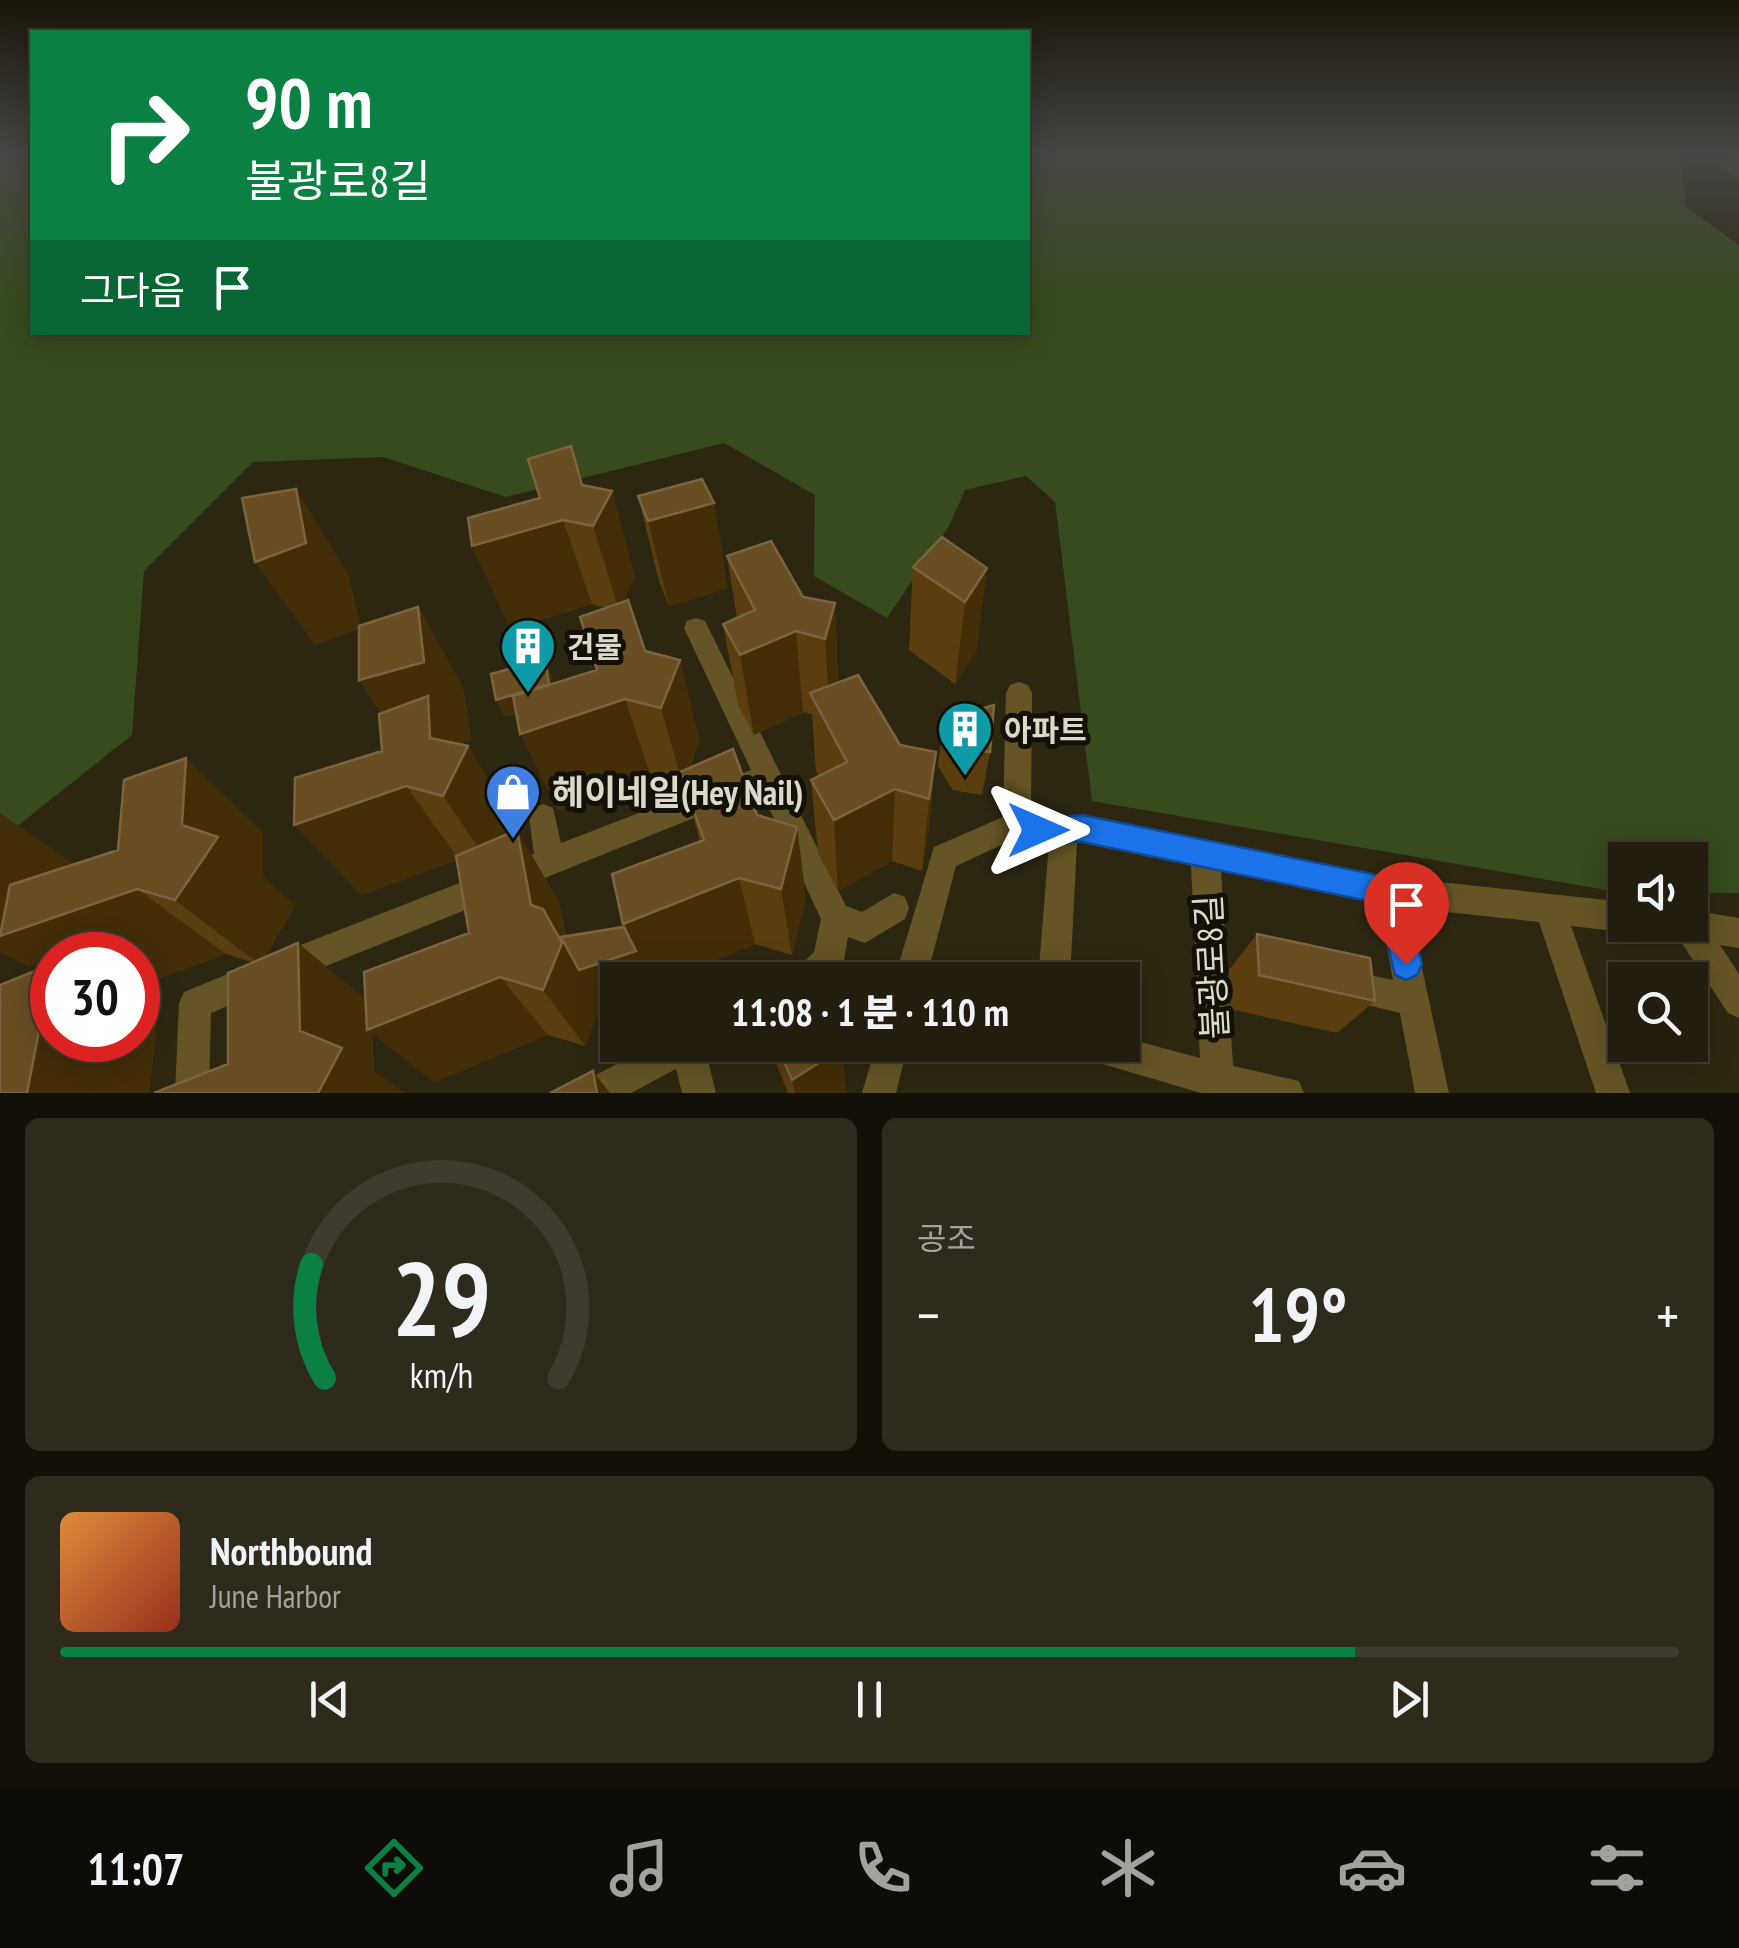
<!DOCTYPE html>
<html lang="ko">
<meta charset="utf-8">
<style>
:root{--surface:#221d0e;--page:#2e2a1c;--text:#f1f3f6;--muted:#a2a29e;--line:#3f3b2e;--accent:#0b8043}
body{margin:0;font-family:"PT Sans Narrow","Noto Sans KR",sans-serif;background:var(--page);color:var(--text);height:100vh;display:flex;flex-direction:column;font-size:38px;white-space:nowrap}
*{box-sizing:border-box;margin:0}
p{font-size:32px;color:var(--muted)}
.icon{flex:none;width:55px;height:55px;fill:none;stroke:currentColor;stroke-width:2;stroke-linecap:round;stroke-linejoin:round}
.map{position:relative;height:1093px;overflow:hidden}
.drawer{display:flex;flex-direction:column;gap:25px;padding:25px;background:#131008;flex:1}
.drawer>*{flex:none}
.top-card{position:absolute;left:30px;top:30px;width:1000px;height:305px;border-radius:0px;box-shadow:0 5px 25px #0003,0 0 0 2px var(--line);background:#0b8043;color:#fff;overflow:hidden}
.tools{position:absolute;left:1608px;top:842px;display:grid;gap:20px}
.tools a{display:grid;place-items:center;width:100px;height:100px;border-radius:0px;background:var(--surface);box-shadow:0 5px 25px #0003,0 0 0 2px var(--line);font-size:50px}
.speed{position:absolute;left:30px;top:932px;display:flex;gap:20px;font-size:50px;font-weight:700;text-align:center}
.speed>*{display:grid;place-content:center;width:130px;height:130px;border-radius:50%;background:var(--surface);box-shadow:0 5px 25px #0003,0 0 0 2px var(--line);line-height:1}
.speed .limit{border:15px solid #d22;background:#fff;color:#111}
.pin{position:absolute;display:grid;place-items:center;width:85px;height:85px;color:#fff;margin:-102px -42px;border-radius:50% 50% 50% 0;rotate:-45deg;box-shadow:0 0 10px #0007}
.pin .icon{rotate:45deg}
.me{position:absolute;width:110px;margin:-55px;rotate:90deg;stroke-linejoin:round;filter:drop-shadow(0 0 8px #0008)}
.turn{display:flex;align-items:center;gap:35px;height:210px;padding:0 50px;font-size:45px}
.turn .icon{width:130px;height:130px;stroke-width:2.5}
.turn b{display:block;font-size:70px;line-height:85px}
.then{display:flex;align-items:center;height:95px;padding:0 50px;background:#0003;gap:20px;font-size:38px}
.big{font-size:75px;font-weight:800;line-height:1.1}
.drawer .widget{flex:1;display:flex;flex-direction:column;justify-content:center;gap:15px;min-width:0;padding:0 35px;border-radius:15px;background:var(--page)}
.drawer .dial{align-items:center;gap:0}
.dial svg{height:260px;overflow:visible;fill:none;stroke:var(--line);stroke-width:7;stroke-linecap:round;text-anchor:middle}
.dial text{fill:var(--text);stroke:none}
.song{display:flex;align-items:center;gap:30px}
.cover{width:120px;height:120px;border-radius:15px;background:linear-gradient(135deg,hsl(30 70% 55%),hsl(10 70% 35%))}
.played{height:10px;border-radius:5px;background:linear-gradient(90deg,var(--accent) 80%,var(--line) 80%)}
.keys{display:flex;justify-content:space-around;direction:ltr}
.heat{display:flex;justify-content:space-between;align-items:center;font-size:55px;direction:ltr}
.drawer .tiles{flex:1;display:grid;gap:25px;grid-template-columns:1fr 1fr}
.widget:last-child{grid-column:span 2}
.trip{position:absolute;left:600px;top:962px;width:540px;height:100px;border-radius:0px;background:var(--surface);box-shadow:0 5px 25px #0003,0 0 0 2px var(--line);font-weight:800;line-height:100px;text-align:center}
.dock{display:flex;height:160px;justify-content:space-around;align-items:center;background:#0e0c06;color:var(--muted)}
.dock .icon{width:70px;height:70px}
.dock .active{color:var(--accent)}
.dock b{font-size:45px;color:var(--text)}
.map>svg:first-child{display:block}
</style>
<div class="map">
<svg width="1739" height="1093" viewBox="0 0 1739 1093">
<rect width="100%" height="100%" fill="#2d2712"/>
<path fill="#374b1d" d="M0 156H32V332H1028V156H1682L1685 206 1739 245V893H1690V860H1625L1624 893 1092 801 1055 502 1026 476 965 490 949 526 887 618 814 576 815 495 724 443 506 497 383 457 253 462 144 571 132 735 0 840Z"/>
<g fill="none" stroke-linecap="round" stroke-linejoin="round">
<path fill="#655526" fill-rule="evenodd" d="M696 618 705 621 846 906 862 912 894 893 905 897 909 908 905 919 865 943 848 937 844 960 830 980H792L797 969 814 952 821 919 761 791 286 982 275 977 270 966 275 955 534 854 529 817 533 808 543 804 553 808 561 843 751 770 684 628 687 621Z
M1019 682 1028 685 1032 693 1031 816H1082L1374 875 1625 902V925H1637L1636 928 1625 932 1571 926 1630 1093H1596L1539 922 1409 908 1449 1093H1415L1400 1013 1335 997 1330 986 1335 975 1346 970 1393 980 1379 904 1221 871 1233 1066 1299 1081 1304 1093H1201L1079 1057 1075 1045H1122V1037L1200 1058 1191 865 1082 842H1077L1070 980H1038L1049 843H1006L956 866 926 980H894L934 847 1003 817 1006 693 1010 685Z
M1690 910 1739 918V948L1720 945 1739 974V1018L1728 1013 1677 936 1673 925H1690Z
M859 960 870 965 875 980H843L848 965Z
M257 962 268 967 273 978 268 989 211 1013 209 1093H175L179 1003 184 992Z
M654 1045H704L716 1093H682L676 1069 631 1093H579L584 1081Z
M876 1045H908L896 1093H862Z"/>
</g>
<path fill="#5b3e10" d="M1726 156H1739V178L1721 168 1728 158Z
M583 485 635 576 623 602 645 651 680 660 699 740 690 768 757 815 806 897 792 955 755 944 668 980H618V998L601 1004 585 1046 548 1035 434 1082 372 1033 374 1071 228 1064 252 962 226 954 138 986V955H52L138 1040V1011L157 1022 149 1093H0L51 965 45 961 28 967 0 813 73 864 263 833V877L295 906 265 957 298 943 365 1000 469 933 457 860 361 895 382 751 381 713 359 680V628L315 645 348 574 360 625 418 607 463 688 471 741 461 744 468 746 513 821 507 834 558 900 566 936 624 927 623 924 700 841 684 784 651 777 558 810 516 713 505 716 496 700 545 659 551 675 553 684 597 670 606 608 592 604 510 629 540 498Z
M638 496 728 588 669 606 659 581Z
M727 556 803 597 835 603 838 682 900 745 936 752 929 827 922 871 892 861 838 891 818 853 811 780 819 776 816 771 812 714 803 712 754 735 738 705 723 624 737 618Z
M913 567 987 568 976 651 955 684 909 650Z
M943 721 990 752 982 795 953 790 938 766Z
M1257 934 1375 1001 1337 1033 1230 1009 1229 970Z
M770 1045H842L846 1093H788L773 1056Z"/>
<path fill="#432e08" d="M296 489 348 574 360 627 315 645 255 562Z
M612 491 635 576 619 610 593 526Z
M714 503 728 588 669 606 648 521Z
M563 520 592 604 510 629 472 546Z
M987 568 976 651 955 684 965 602Z
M835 603 838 685 830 720 825 639Z
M418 607 463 688 471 741 458 745 468 746 513 821 492 868 443 796 413 759 359 680Z
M796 631 803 712 754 735 740 655Z
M545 659 551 675 556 700 505 716 496 700Z
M680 660 699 740 683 785 661 708Z
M625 699 651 777 558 810 520 734Z
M936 752 929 827 922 871 929 799Z
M186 758 263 833V877L295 906 260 965 175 900Z
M406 786 459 859 361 895 294 825Z
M895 789 892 861 838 891 834 820Z
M0 813 93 878 137 889 226 954 138 986V955H52V965L45 961 28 967 0 952Z
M797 827 806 897 792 955 781 889Z
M517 830 558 900 568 949 636 951 623 924 739 878 755 944 668 980H618V998L601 1004 585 1046 543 990 531 905Z
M298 943 370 1003 500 977 548 1035 434 1082 372 1033 374 1071 405 1093H318L300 1031Z
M52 967V1040H138V1011L157 1022 149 1093H27Z
M842 1048 846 1093H795L792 1080Z
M593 1071 610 1093H597Z"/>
<path fill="#694e24" stroke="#7b643f" stroke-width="2.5" d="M571 446 582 485 612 491 593 526 563 520 472 546 468 518 540 498 528 459Z
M702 479 714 503 648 521 638 496Z
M296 489 306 543 255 562 242 498Z
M942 537 987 568 965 602 913 567Z
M771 541 803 597 835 603 825 639 796 631 740 655 723 624 755 610 727 556Z
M628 600 645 651 680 660 661 708 625 699 520 734 513 696 597 670 580 617Z
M418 607 424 662 359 680V626Z
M545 659 549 684 496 700 491 674Z
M858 675 900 745 936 752 929 799 895 789 834 820 811 780 847 762 810 693Z
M428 696 430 738 468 746 443 796 406 786 294 825 295 778 382 751 379 714Z
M994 705 990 752 958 747 943 721Z
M733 749 757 815 797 827 781 889 739 878 623 924 612 874 704 840 680 772Z
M186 758 182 825 218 837 175 900 137 889 0 936 10 885 118 850 124 780Z
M517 830 531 905 543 909 562 943 543 990 500 977 367 1030 364 972 469 933 456 856Z
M624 927 636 951 579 970 561 937Z
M1257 934 1370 958 1375 1001 1259 975Z
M298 943 300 1031 342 1048 318 1093H154L228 1064V973Z
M52 964 27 1093H0V985Z
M830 968 832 980H805Z
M777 1045H842V1048L792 1080Z
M593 1071 597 1093H550Z"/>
<linearGradient id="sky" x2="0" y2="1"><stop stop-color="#19150a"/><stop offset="0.5" stop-color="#464744"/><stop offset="1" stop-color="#464744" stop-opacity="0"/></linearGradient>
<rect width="1739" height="309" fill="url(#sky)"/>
<path fill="#1a73e8" stroke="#114b97" stroke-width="2.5" d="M1082 815 1402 880 1422 964 1417 975 1406 980 1395 975 1378 903 1082 842 1028 839 1023 830 1028 820Z"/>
<defs>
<g id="building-pin" transform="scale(2.875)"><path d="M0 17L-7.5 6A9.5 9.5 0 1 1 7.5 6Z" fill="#0f9aa8" stroke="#131007"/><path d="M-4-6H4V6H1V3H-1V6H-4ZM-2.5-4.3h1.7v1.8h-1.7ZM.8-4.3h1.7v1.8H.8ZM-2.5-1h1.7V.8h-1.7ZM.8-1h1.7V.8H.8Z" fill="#fff"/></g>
<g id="shop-pin" transform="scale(2.875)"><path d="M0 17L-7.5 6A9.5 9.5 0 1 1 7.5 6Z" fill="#3f7fe0" stroke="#131007"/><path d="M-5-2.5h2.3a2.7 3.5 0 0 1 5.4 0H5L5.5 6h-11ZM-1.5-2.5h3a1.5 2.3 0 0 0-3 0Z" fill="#fff"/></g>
</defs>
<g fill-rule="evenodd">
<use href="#building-pin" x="528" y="646"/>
<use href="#building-pin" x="965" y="729"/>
<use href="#shop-pin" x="513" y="792"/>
</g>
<g text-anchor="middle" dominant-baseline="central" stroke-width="10" stroke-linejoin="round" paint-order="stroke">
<g font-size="30" font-weight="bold" fill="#dcd9cc" stroke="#131007" text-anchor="start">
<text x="567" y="646">건물</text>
<text x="1004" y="729">아파트</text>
</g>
<g font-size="35" font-weight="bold" fill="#dcd9cc" stroke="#131007" text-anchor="start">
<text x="552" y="792">헤이네일(Hey Nail)</text>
</g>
<g font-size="35" fill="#dcd9cc" stroke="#131007">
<text transform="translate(1211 967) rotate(-93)">불광로8길</text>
</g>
</g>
</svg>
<div class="tools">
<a><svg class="icon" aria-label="sound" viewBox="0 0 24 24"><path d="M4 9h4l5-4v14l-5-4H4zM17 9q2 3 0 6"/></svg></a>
<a><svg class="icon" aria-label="search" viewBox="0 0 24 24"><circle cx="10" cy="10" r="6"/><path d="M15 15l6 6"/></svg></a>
</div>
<div class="speed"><div class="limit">30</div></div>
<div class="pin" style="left:1406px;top:964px;background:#d93025"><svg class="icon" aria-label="arrive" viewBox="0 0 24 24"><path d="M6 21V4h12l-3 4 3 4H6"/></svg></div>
<svg class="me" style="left:1038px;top:830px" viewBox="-20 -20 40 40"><path d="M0-17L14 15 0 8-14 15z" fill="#1a73e8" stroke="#fff" stroke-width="4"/></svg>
<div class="trip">11:08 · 1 분 · 110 m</div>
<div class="top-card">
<div class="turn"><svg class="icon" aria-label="right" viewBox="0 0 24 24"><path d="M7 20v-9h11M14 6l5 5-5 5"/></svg><div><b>90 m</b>불광로8길</div></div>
<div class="then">그다음<svg class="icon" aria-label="arrive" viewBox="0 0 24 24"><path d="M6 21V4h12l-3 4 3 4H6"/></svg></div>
</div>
</div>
<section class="drawer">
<div class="tiles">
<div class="widget dial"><svg viewBox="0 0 100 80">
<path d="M14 69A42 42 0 1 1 86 69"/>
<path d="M14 69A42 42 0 0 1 10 34" stroke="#0b8043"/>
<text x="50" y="56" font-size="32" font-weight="700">29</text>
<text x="50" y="72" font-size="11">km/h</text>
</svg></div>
<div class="widget"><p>공조</p>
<div class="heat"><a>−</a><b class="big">19°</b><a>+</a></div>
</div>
<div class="widget">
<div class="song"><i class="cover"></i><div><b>Northbound</b><p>June Harbor</p></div></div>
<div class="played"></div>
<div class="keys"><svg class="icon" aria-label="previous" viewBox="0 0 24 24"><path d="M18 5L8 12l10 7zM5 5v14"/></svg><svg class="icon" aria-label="pause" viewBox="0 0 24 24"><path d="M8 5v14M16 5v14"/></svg><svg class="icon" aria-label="next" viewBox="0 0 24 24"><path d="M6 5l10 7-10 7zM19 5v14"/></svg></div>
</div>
</div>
</section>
<nav class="dock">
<b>11:07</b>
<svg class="icon active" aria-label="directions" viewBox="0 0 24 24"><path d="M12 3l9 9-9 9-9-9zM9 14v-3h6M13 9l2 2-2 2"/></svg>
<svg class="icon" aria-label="music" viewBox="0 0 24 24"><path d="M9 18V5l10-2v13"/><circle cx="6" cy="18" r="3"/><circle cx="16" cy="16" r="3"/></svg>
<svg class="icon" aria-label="phone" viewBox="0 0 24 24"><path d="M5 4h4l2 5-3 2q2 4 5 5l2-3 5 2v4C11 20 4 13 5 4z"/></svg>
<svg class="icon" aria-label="climate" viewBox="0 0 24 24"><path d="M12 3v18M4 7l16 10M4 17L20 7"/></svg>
<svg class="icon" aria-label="car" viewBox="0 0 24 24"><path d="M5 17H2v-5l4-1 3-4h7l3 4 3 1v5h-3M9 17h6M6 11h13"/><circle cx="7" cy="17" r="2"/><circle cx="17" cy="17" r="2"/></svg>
<svg class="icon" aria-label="filters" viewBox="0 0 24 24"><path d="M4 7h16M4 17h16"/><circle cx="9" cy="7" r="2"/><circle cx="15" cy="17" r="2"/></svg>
</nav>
